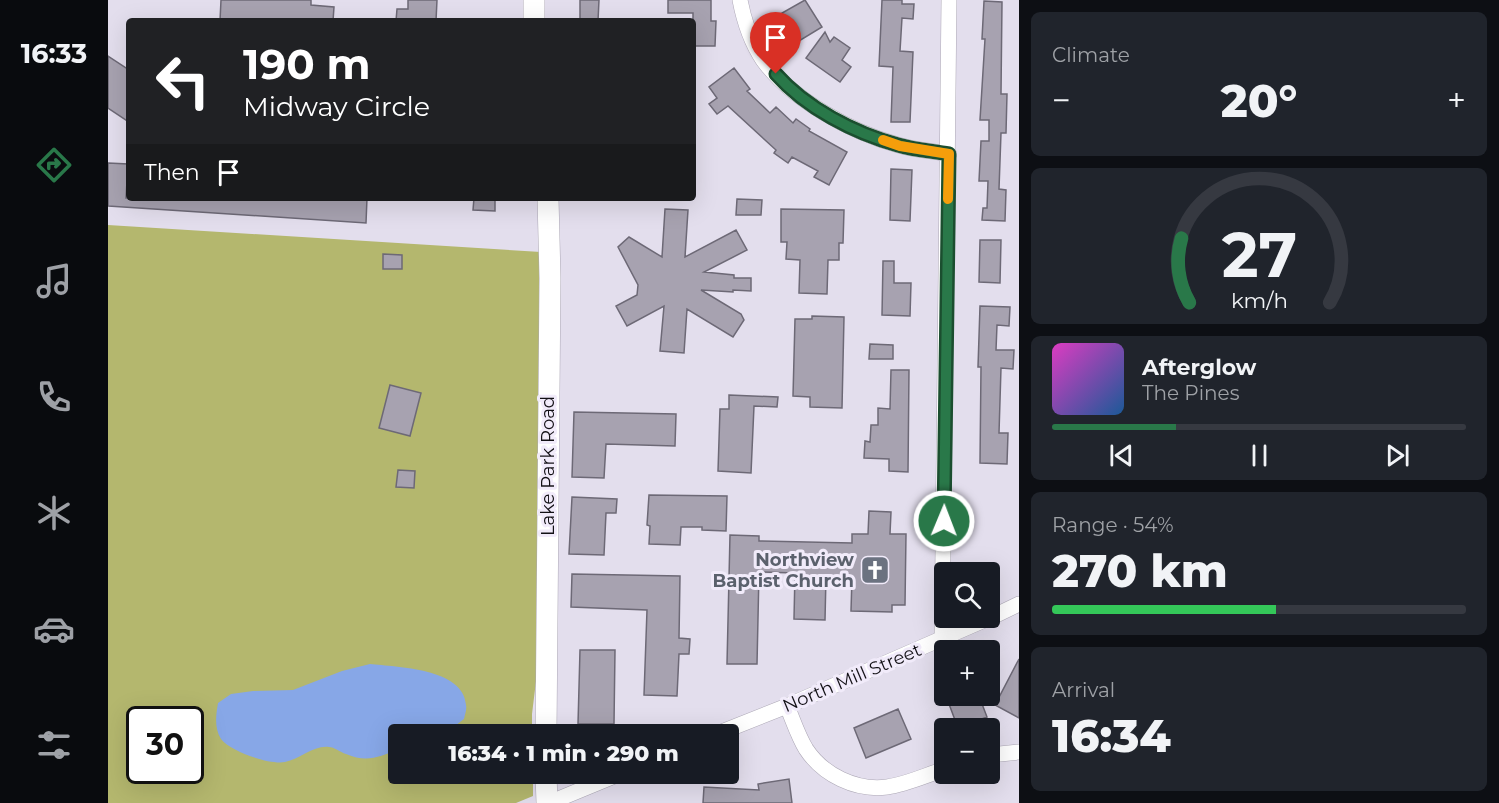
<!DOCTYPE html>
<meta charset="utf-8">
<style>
:root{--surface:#171b24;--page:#20242c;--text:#f1f3f6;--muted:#9ea1a6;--line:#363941;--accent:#297849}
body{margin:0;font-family:Montserrat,sans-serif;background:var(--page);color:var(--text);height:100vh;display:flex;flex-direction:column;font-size:22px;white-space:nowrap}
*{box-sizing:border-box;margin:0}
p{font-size:20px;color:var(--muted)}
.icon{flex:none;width:33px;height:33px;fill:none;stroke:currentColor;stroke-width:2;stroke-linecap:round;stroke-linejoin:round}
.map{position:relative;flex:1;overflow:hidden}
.panel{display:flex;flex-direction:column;gap:12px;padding:12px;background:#0d0f14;width:480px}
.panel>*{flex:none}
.banner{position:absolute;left:18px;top:18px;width:570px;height:183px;border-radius:6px;box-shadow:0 6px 24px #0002;background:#202124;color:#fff;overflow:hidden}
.buttons{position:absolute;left:826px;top:562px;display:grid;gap:12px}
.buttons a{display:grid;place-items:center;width:66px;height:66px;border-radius:6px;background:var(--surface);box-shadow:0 6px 24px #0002;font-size:30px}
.speed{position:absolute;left:18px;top:706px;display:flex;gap:12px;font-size:30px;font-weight:700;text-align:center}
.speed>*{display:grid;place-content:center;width:78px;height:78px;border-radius:50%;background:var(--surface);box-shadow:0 6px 24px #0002;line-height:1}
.speed .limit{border:3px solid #111;border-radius:9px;background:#fff;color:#111}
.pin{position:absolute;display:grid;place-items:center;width:51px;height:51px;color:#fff;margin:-62px -26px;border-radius:50% 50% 50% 0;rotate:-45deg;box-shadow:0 0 6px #0007}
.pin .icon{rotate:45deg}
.me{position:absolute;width:66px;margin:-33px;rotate:1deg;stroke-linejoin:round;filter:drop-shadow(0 0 4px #0008)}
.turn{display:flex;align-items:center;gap:21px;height:126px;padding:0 18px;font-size:27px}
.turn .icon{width:78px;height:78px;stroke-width:2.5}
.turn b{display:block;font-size:42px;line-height:51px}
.then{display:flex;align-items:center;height:57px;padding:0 18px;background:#0003;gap:12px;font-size:22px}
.big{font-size:45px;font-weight:800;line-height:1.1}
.panel .tile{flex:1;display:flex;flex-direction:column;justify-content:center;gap:9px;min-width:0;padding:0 21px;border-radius:9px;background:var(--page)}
.panel .dial{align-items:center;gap:0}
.dial svg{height:156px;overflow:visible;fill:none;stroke:var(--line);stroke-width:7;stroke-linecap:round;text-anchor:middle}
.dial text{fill:var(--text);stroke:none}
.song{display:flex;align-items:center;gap:18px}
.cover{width:72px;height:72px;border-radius:9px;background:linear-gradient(135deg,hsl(310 70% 55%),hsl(210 70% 35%))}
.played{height:6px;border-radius:3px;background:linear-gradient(90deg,var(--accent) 30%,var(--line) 30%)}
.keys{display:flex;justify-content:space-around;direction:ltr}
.heat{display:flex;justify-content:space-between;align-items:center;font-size:33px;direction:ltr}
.charge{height:9px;border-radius:4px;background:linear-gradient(90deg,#34c759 54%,var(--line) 0)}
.trip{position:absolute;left:280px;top:724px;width:351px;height:60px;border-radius:6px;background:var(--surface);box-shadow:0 6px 24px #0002;font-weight:800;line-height:60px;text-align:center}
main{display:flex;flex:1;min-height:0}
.menu{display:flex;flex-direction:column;width:108px;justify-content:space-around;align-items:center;background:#090b0e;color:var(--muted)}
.menu .icon{width:42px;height:42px}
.menu .active{color:var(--accent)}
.menu b{font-size:27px;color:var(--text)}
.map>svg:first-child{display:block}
</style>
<main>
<nav class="menu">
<b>16:33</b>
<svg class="icon active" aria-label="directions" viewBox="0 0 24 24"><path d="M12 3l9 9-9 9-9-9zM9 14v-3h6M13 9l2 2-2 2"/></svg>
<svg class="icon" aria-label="music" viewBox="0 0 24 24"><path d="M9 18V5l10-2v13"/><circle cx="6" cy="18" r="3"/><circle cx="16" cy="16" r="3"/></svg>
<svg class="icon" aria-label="phone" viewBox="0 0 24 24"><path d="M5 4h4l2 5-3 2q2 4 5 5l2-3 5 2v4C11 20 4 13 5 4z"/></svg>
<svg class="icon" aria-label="climate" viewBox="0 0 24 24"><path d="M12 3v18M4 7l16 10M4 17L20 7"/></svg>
<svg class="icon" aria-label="car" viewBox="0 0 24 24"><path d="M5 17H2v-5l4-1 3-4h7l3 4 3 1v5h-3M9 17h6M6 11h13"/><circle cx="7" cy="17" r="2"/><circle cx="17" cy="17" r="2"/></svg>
<svg class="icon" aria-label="filters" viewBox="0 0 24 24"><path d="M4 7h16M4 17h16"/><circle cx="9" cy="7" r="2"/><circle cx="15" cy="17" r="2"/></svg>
</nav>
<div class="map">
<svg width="911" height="803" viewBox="0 0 911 803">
<rect width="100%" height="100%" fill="#e3deed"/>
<path fill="#b4b76e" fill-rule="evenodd" d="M0 225 433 252 430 665 424 714V735H291V774H425V796L408 803H0ZM32 720H82V771H32Z"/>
<path fill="#87a7e7" d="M262 664C288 667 356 668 358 705 359 709 357 714 356 719 334 737 319 735 291 735V749C271 757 259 763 238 754 232 752 226 747 221 747 206 745 192 759 177 762 162 765 123 752 113 739 106 728 108 715 110 703L123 694 145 691 185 690 234 671Z"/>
<path fill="#a7a2b0" stroke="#6d6976" stroke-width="1.5" d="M113 0H203V5L226 7 225 21H112Z
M300 0H329L328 21H288L289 9H300Z
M472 0H491L490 21H472Z
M560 0H603V21H608L607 46H585V13H560Z
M697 0 714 27 691 41 674 13Z
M774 0H794V4H806L805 19 794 18 792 51 805 52 802 122H783L785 67 771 66Z
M876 1 894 2 893 94H899L898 133H893L891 189 898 190 897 221 874 220 875 208H879L880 181H871L873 141H881V120H872L877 39H874Z
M717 32 722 42 726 37 742 48 734 60 743 67 732 82 698 58Z
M0 56 21 70V122L0 108Z
M626 68 642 89 639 91 662 113 668 107 685 123 688 119 702 129 701 131 739 152 721 185 706 177 710 171 684 157 680 163 666 153 668 150 620 106 609 114 601 104 609 98 601 87Z
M0 163 20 164 18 198H259L258 223 0 206Z
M783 169 804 170 802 221 782 220Z
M366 198H387V211L365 210Z
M629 199 654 200 653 215H628Z
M557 209 580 210 577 257 628 230 639 250 596 272 626 275V278H643V291L625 290V292L593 290 633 314 636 320 625 337 579 309 576 353 552 351 556 306 519 326 508 306 529 295 530 285 510 247 521 237 554 257Z
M673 209 736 210 735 243H731V260H720L719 294 691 293 692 260 678 259 679 242H673Z
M872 240H893L892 283 871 282Z
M275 254 294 255V269H275Z
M775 261H786V283H803L802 316 774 315Z
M872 306 902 307 901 326 889 325 888 350H906L905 369 893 368 891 433H900L899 464 872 463 873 367H870Z
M704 316 736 317 734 408 702 407V397L685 396 687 319H704Z
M762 344 785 345V359H761Z
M783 370H801L800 472 781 471V459L756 458 757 441 762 442 763 425H770V408L782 409Z
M282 385 313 393 302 436 271 428Z
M621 395 670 397 669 407 646 406 643 473 610 471 612 409H621Z
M466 412 568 414 567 446 498 444 496 478 464 477Z
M290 470 307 471 306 488 288 487Z
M541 495 619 496 618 531 594 530V527H573L572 545 541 544 542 526 539 525Z
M464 497 509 499 508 513H498L496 555 461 554Z
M761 511 783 512 782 534H798L797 605H784V612L743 611 744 577 718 576 717 620 686 619 687 573 651 572 649 664H619L622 535 651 536V541L744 543V534H760Z
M464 574 572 576 571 638 582 639 581 654H571L569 696 536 695 539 610 463 607Z
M472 650H507L506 724H470Z
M911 659V718L887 705Z
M838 696H871L879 717 850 728Z
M790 709 803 739 758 758 746 728Z
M681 779 684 803H595L596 787 651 790 650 784Z"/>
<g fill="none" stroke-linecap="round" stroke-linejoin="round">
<g stroke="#aca7b5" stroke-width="16">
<path id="minor" d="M632 0C636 21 643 42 655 60 684 100 743 132 790 145 807 150 824 151 841 154
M882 618 911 604
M834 640 841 0
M679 706C685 720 690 736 698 749 715 775 748 791 779 787 799 784 818 775 837 769
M606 735 679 706 881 618
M882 755 911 752
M441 803 511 774"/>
</g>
<g stroke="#aca7b5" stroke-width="22">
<path id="secondary" d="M426 21V0
M438 735 442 278 440 198
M438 774 439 803"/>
</g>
<use href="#minor" stroke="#fff" stroke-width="15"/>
<use href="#secondary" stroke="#fff" stroke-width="21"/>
</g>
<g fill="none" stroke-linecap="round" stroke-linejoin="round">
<g stroke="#1b4e2f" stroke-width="15">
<path id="route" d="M668 74C698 108 746 133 790 145 807 150 824 151 841 154L836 521"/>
</g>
<use href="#route" stroke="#297849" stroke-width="10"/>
<path stroke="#f59e0b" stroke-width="10" d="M775 140 792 146 841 154 840 199"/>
</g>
<defs>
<g id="church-square" transform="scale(1.5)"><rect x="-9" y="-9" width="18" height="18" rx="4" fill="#6b7280" stroke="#f1ebfa"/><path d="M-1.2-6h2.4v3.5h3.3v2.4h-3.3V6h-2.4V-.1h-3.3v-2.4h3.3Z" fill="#fff"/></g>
</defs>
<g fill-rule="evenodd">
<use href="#church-square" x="767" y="570"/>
</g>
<g text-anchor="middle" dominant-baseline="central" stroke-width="6" stroke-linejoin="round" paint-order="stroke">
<g font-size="18" fill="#121015" stroke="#f1ebfa">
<text transform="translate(440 466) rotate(-90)">Lake Park Road</text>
<text transform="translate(744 678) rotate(-23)">North Mill Street</text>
</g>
<g font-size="18" font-weight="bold" fill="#5b616d" stroke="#f1ebfa" text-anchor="end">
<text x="746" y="560">Northview<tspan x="746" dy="21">Baptist Church</tspan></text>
</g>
</g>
</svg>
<div class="buttons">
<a><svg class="icon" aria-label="search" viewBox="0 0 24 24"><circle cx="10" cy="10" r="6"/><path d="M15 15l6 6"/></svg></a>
<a>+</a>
<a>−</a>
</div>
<div class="speed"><div class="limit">30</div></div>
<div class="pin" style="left:668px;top:74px;background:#d93025"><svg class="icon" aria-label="arrive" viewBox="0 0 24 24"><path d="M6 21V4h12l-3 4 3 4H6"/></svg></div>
<svg class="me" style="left:836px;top:521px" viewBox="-20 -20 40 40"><circle r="17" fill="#297849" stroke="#fff" stroke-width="3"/><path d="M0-11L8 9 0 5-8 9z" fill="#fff"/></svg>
<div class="trip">16:34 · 1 min · 290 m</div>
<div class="banner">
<div class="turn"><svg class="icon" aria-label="left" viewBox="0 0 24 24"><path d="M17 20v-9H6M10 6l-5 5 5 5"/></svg><div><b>190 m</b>Midway Circle</div></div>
<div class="then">Then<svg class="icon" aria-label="arrive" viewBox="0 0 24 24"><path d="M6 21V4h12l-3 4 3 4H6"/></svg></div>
</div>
</div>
<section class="panel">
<div class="tile"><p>Climate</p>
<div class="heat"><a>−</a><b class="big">20°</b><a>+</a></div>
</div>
<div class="tile dial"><svg viewBox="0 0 100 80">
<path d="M14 69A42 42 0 1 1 86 69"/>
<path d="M14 69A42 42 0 0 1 10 36" stroke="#297849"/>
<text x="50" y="56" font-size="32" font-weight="700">27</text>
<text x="50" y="72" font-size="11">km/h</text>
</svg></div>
<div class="tile">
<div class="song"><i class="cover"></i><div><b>Afterglow</b><p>The Pines</p></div></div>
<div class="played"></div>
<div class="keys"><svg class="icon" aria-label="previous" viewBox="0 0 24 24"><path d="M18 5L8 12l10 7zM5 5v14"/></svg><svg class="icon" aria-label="pause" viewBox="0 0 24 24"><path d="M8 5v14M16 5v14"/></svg><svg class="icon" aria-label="next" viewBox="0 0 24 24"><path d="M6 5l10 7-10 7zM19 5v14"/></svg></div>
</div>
<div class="tile"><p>Range · 54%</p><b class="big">270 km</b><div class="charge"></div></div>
<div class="tile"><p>Arrival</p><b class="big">16:34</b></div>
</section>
</main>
